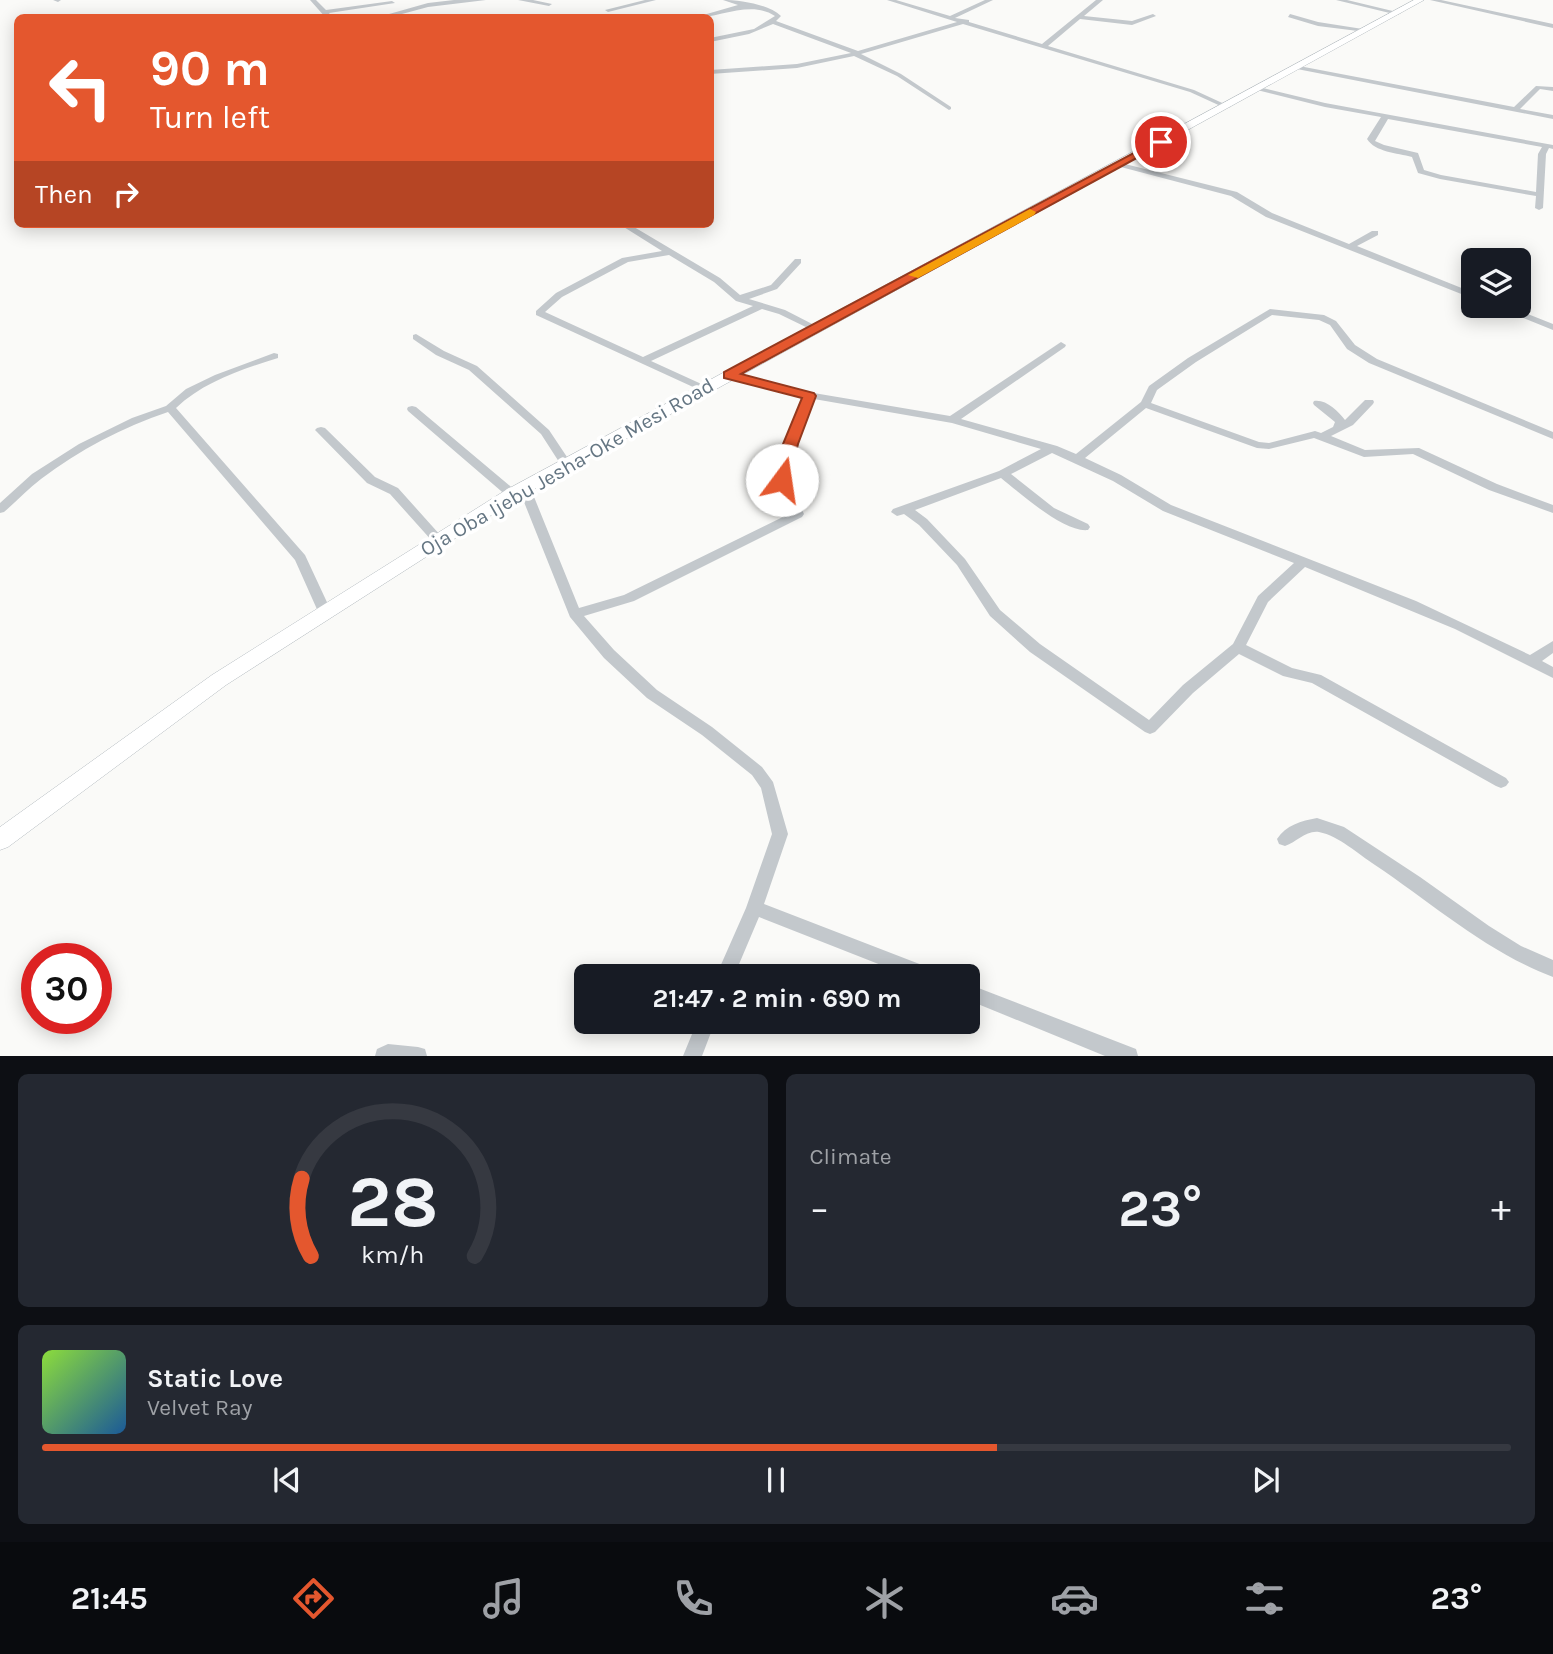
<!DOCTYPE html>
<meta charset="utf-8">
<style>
:root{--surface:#171b24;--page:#242831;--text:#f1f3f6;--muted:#9ea1a6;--line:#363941;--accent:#e4572e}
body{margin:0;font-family:Karla,sans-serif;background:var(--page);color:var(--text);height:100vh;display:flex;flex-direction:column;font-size:26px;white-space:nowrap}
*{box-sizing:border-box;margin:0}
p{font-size:23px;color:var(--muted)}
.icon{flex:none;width:38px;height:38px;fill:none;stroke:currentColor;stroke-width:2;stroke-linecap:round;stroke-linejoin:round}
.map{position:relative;height:1056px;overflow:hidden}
.side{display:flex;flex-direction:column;gap:18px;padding:18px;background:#0d0f14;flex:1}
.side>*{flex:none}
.guide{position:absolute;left:14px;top:14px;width:700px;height:214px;border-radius:10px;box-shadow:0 4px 18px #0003;background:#e4572e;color:#fff;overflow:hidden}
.buttons{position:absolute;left:1461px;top:248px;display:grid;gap:14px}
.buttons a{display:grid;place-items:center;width:70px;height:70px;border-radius:10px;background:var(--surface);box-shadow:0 4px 18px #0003;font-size:35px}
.speed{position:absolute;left:21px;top:943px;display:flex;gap:14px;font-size:35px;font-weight:700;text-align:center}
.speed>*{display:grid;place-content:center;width:91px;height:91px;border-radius:50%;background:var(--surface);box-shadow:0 4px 18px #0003;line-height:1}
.speed .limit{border:10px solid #d22;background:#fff;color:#111}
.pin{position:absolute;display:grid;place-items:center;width:60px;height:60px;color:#fff;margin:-30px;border:4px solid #fff;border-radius:50%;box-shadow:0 2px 7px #0007}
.me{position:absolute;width:77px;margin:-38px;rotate:14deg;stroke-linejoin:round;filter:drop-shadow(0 0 5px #0008)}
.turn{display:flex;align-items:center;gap:24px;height:147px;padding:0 21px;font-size:32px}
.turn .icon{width:91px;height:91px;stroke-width:2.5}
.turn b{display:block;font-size:49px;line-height:60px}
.then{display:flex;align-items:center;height:66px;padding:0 21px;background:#0003;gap:14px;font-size:26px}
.big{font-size:52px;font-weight:700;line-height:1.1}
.side .tile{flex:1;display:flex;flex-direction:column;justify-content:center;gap:10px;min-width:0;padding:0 24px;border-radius:10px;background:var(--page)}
.side .dial{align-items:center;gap:0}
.dial svg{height:182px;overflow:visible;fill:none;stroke:var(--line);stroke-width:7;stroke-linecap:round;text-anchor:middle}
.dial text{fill:var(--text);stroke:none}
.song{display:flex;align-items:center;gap:21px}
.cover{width:84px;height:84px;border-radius:10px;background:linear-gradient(135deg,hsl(90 70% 55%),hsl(210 70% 35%))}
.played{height:7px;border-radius:4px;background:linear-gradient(90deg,var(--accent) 65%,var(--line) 65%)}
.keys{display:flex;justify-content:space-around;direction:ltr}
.heat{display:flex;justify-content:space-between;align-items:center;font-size:38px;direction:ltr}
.side .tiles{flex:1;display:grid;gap:18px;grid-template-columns:1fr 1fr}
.tile:last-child{grid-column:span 2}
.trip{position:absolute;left:574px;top:964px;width:406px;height:70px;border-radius:10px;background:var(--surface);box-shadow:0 4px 18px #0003;font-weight:700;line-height:70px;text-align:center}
.dock{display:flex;height:112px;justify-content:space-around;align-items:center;background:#090b0e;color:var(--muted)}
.dock .icon{width:49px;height:49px}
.dock .selected{color:var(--accent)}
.dock b{font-size:32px;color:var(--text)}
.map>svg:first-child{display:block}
</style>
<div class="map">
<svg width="1553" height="1056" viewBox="0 0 1553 1056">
<rect width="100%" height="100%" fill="#fafaf8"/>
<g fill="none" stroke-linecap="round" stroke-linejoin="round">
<g stroke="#b3babf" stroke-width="1">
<path id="secondary" d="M1414 0H1424L518 498 226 685 8 847 0 850V827L212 675 506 490Z"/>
</g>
<path fill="#c3c8cc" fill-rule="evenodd" d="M53 0H61L58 2Z
M310 0H316L326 10 392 1 395 3 329 13 332 17 326 18Z
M454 0H486L428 7 387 18H375L428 3Z
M518 0H533L552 4 549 6Z
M645 0H656L608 12 605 10Z
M723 0C740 0 768 4 781 16L776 21 858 51 957 22 887 0H896L950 16 985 0H993L955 18 969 20V22L1042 44 1096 0H1103L1084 16 1132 21 1153 14 1156 16 1132 25 1080 19 1048 46 1194 90 1231 107 1225 108 1190 92 963 24 861 54 901 74 951 107V109L949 110 897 76 854 56 797 68 710 74V70L797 64 851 53 773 24 749 34 710 42V38L754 29 775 16C751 0 720 18 693 18L738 5Z
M1336 0H1347L1401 13 1398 15Z
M1430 0H1441L1553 24V28Z
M1290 14 1318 22 1369 30 1366 32 1318 26 1288 17Z
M1299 66 1514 107 1536 86 1553 87V91L1540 89 1520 109 1553 115V119L1297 69V67Z
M1259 87 1325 103 1553 145V149L1549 148 1546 154 1543 208 1539 210 1535 208 1536 196 1440 179 1418 173 1412 157C1397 153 1375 152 1367 139L1381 117 1325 107 1257 90V88ZM1388 119 1542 147 1538 154 1536 192 1441 175 1424 170 1418 153 1384 145 1375 141Z
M1117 162 1237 192 1272 213 1349 244 1372 231H1378V235L1357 246 1474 293V299L1266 217 1231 196 1117 166Z
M619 224H629L720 278 740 295 771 285 795 259H801V263L777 289 749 299 785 310 820 328 815 331 812 330 779 314 762 309 651 361 708 387 709 389 708 391 704 392 536 315V311L556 293 622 258 662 251ZM669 255 714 282 736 301 753 306 643 357 545 312 562 297 628 262Z
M1494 306H1508L1553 324V330Z
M1270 309 1324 315 1336 321 1355 345 1377 359 1553 432V439L1369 363 1347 349 1330 325 1319 320 1272 315 1196 362 1157 390 1151 403 1259 442 1269 443 1315 431 1321 433 1333 427 1335 422 1314 405 1313 403 1314 401C1326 399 1338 411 1345 420L1365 400H1373L1374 402 1373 404 1353 425 1331 436 1365 450 1419 448 1497 484 1553 505V513L1489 490 1413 454 1364 457 1314 438 1269 449 1257 448 1146 408 1085 458 1121 475 1171 505 1416 601 1530 655 1553 641V653L1542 661 1553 667V678L1455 629 1305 567 1268 602 1246 645 1292 668 1321 675 1506 778 1509 782 1506 786 1501 788 1496 786 1312 683 1283 676 1239 654 1193 693 1155 732 1150 734 1145 732 1030 652 990 616 957 565 919 525 904 514 897 516 891 512 893 509 999 471 1041 449 952 423 814 399 796 444 788 480 804 514 802 517 634 601 584 616 614 650 657 690 712 727 762 767 773 782 788 834 764 904 935 970 938 976H909L759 917 734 976H716L746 908 772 834 761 788 752 775 702 735 647 698 604 658 570 617 518 487 520 484H528L530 487 579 608 624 595 791 513 776 480 784 444 804 398 725 377V373L729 372 802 391 950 416 1061 342 1066 345 1065 347 961 419 1057 446 1076 454 1141 402 1149 386 1188 358ZM1052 453 1113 481 1163 511 1294 563 1258 596 1233 644 1183 685 1149 720 1040 644 1000 610 965 559 927 519 915 510 1001 478C1020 493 1064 533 1088 530L1090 527 1088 524 1054 508 1011 474Z
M416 334 444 351 477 366 549 430 571 463 569 465H561L541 434 469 370 436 355 413 339V335Z
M274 353 278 354V358C242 369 203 382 176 408L305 555 332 613 330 616H320L295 560 168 412C123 427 79 450 41 479 28 489 17 501 4 512L0 513V503L32 474 79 444 132 418 166 406 186 389 215 375Z
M412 406 416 407 516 491 518 494 516 497H508L408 411 407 409 408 407Z
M321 427 325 428 375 477 398 488 441 536 443 539 441 542H433L390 494 367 483 317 432 315 430 317 428Z
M1317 818 1344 827 1420 877 1489 926 1521 946 1553 960V977C1487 952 1433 904 1375 865 1358 854 1339 836 1319 832 1306 830 1297 842 1285 846L1279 844 1277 839C1286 825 1301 821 1317 818Z
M968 984 1136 1049 1138 1056H1105L968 1000Z
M697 1022H715L702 1056H683Z
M388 1044 418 1047 425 1049 427 1056H375L377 1049Z"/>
<use href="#secondary" fill="#fff" fill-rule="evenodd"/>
</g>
<path fill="#e4572e" stroke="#94391e" stroke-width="2" d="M1158 140 1166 142 741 374 814 393 816 396 798 444 789 480 782 485 776 483 774 480 783 444 802 398 724 378V372Z"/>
<path fill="#f59e0b" d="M1030 209 1036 212 1034 215 918 278 908 275Z"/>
<g text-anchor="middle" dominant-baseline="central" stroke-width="7" stroke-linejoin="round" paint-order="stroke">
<g font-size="21" fill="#657683" stroke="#fff">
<text transform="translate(567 467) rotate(-30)">Oja Oba Ijebu Jesha-Oke Mesi Road</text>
</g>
</g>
</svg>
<div class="buttons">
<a><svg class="icon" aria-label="layers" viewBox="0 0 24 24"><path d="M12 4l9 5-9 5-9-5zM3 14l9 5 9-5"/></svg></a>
</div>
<div class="speed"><div class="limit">30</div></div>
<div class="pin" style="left:1161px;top:142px;background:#d93025"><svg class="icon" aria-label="arrive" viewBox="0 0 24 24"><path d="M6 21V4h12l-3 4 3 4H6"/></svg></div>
<svg class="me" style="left:782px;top:480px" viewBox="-20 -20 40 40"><circle r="19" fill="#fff"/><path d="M0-13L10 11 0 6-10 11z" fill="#e4572e"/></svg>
<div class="trip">21:47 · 2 min · 690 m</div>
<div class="guide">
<div class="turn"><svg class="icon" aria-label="left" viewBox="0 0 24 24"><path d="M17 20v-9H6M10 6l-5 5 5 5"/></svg><div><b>90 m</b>Turn left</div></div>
<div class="then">Then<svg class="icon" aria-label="right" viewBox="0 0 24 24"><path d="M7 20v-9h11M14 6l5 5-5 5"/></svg></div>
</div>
</div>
<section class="side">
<div class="tiles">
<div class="tile dial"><svg viewBox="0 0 100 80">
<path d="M14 69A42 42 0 1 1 86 69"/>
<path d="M14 69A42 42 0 0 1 10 35" stroke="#e4572e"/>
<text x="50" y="56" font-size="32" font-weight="700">28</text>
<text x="50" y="72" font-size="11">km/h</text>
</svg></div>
<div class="tile"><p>Climate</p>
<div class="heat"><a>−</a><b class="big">23°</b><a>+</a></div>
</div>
<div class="tile">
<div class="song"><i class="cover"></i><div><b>Static Love</b><p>Velvet Ray</p></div></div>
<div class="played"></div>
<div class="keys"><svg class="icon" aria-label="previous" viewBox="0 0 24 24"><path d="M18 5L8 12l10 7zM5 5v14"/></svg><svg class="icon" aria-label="pause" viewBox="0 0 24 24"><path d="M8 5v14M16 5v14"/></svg><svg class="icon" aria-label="next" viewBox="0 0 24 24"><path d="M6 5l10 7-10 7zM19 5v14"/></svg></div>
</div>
</div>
</section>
<nav class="dock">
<b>21:45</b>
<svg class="icon selected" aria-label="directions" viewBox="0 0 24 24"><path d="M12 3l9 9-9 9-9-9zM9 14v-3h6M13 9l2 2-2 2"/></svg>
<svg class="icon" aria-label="music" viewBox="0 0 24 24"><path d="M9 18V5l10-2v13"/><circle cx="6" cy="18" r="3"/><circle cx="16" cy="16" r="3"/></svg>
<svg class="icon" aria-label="phone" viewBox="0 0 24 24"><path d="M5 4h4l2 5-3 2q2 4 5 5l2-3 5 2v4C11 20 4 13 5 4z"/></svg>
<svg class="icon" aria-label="climate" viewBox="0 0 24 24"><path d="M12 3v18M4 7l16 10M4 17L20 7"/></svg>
<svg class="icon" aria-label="car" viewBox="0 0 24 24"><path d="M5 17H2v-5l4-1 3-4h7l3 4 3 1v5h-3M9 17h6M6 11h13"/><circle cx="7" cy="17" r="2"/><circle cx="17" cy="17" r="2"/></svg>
<svg class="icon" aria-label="filters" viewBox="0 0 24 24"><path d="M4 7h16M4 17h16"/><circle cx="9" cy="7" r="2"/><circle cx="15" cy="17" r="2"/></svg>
<b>23°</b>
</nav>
